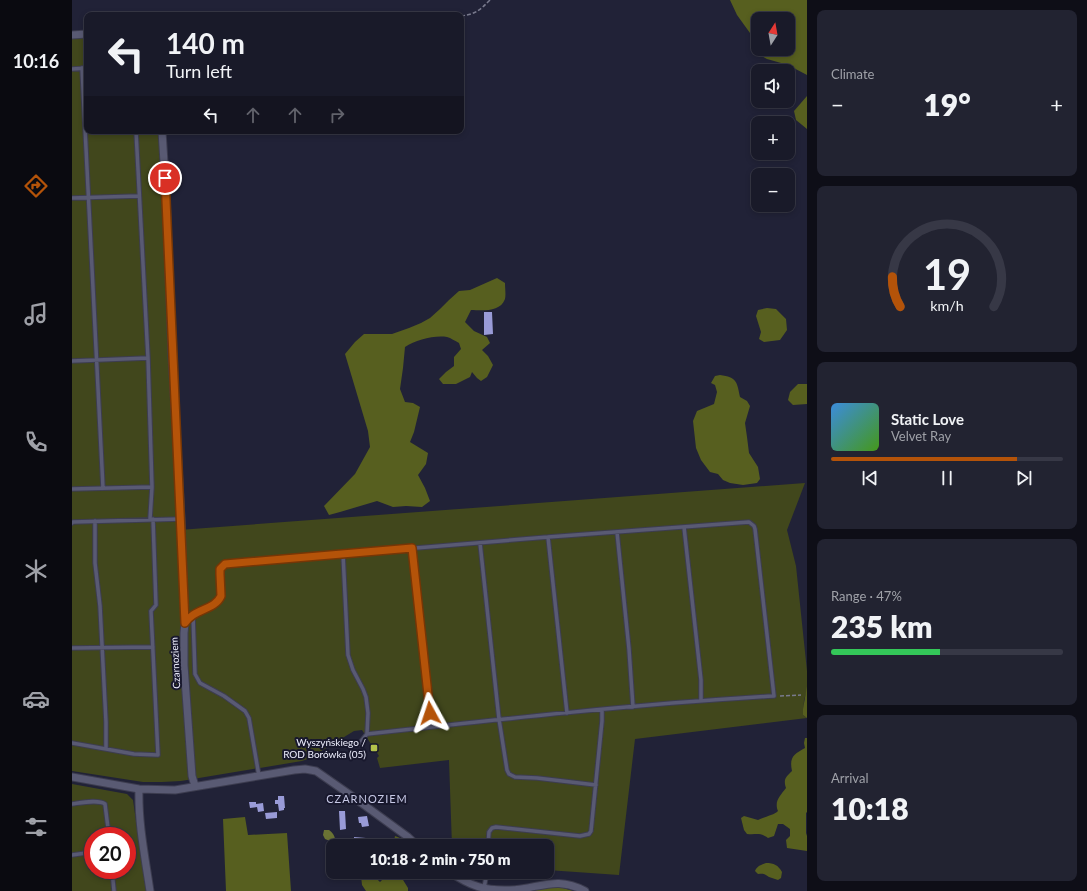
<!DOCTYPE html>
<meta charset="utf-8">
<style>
:root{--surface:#191a29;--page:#222331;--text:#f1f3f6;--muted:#9fa1a8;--line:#373846;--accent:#b45309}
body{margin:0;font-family:Lato,sans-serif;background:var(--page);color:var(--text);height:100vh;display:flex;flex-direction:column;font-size:15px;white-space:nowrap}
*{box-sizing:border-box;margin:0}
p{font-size:13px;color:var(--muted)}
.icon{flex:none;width:22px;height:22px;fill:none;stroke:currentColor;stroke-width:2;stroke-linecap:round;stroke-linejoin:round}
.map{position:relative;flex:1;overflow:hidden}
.details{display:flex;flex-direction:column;gap:10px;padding:10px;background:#0e0e17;width:280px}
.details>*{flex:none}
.top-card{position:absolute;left:12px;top:12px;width:380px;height:122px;border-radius:8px;box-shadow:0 2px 6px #0003,0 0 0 1px var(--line);background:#191a29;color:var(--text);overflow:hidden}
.needle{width:26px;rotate:11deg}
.tools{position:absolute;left:679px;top:12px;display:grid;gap:8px}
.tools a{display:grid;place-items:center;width:44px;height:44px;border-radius:8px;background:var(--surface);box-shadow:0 2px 6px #0003,0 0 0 1px var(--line);font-size:20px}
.speed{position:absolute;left:12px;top:827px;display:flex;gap:8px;font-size:20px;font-weight:700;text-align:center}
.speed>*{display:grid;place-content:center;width:52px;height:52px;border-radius:50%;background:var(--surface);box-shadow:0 2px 6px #0003,0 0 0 1px var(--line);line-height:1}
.speed .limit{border:6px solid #d22;background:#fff;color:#111}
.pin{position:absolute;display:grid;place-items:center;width:34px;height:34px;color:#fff;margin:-17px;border:2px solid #fff;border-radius:50%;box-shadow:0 1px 4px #0007}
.me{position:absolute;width:44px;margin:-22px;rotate:355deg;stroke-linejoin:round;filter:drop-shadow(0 0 3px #0008)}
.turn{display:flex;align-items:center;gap:14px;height:84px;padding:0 16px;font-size:18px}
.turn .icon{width:52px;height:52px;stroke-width:2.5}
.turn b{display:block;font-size:28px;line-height:34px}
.lanes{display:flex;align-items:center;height:38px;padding:0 16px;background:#0003;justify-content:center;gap:20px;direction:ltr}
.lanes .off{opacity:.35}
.big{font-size:30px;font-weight:800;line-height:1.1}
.details .tile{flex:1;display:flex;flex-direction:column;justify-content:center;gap:6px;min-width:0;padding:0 14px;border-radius:8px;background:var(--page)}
.details .dial{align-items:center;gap:0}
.dial svg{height:104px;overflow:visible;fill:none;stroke:var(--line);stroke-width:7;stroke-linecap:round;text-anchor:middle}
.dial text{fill:var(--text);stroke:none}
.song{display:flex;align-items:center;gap:12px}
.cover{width:48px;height:48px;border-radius:6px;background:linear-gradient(135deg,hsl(210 70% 55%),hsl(100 70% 35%))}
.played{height:4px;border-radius:2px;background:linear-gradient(90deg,var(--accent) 80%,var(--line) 80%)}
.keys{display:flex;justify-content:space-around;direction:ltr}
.heat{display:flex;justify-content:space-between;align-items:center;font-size:22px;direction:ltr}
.charge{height:6px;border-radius:3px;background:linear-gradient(90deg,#34c759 47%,var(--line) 0)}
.trip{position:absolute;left:254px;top:839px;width:228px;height:40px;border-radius:8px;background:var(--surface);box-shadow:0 2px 6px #0003,0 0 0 1px var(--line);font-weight:800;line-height:40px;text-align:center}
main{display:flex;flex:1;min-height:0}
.tab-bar{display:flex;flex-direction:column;width:72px;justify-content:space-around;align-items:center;background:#0a0a10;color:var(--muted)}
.tab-bar .icon{width:28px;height:28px}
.tab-bar .selected{color:var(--accent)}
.tab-bar b{font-size:18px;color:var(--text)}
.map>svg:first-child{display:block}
</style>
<main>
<nav class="tab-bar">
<b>10:16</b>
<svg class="icon selected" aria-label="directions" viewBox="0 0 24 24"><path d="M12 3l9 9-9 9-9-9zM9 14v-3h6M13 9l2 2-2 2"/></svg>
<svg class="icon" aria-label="music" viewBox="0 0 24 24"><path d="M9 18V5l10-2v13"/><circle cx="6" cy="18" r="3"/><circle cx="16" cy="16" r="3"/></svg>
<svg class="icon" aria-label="phone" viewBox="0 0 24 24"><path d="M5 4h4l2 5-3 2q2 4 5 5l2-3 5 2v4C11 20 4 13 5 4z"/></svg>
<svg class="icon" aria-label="climate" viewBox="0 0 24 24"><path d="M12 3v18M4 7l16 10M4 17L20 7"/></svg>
<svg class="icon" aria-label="car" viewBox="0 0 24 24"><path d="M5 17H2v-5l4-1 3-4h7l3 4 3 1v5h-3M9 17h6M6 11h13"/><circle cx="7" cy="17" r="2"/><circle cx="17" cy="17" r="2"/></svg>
<svg class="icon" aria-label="filters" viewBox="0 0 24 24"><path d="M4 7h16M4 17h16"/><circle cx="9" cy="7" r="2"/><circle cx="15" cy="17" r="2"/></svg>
</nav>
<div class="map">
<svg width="735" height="891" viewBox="0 0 735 891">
<rect width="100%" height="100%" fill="#212237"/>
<path fill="#41471c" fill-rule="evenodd" d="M0 37H15V131H88L107 530 733 483 715 530 724 566 735 671V690L732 700 731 715 735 718 563 739 547 875 475 870V846H380L377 760 308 768 305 758 307 756 304 751 305 750 301 744H299L290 730 282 731 236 759 230 761 109 781 90 782H71L0 771Z
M0 784 55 794 61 800 74 891H0ZM21 836H55V870H21Z"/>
<path fill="#575f1f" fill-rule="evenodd" d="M658 0H735V75L716 65 695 59 684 53 678 33 665 15ZM686 19H716V49H686Z
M735 96V129L724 120 722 111Z
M425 278 433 283C433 288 434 295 433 299 428 313 409 310 399 310L393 322 402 331 415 337 418 343 410 350 416 356 421 365 415 377 409 381 405 378 400 372 398 377 384 384H371L367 379 374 372 382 366V357L389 349 387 343C383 341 379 338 375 337 362 335 344 340 333 347L331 368 328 389 333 402 341 403 348 407 342 432 338 442 356 453 354 464 346 475 353 488 358 501 350 507 334 506 321 507 305 501 268 512 257 515 252 506 283 474 298 447 296 431 273 354 283 342 292 334H320L337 328 349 323 358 318 368 309 377 300 387 291 398 290Z
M695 308 704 309 714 319 715 330 708 340 692 342 687 339 689 332 684 316 686 310Z
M648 375C665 377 665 382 668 397L675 401 678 406 673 423 675 437 677 453 686 467 688 479 685 483 671 485 658 483 651 480 646 474 638 472 629 460 624 448 621 421 625 411 642 404 645 392 643 385 639 383 643 376Z
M726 384H735V404L721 405 716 400 718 392Z
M735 686V718L731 715V709Z
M733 738H735V812L734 813V833L735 836V851L715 848 714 840 718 836V829L711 824H706L702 836 696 838C688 832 685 835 675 834L672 830 669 818 672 816 686 820C692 817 702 815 706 811 702 801 708 796 714 788 711 779 714 777 720 771 717 757 722 754 733 748L732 743Z
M173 817 176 835 215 833 219 891H154L151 819Z
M323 836 333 840 338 846H321Z
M694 863C702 863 706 865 710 872L709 878 706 880C703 879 700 878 697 877 693 874 692 873 686 874L683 871C685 866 689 865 694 863Z
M293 872C299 873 304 878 308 882L315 875 317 872H329L328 875 336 888V891H294L290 885 289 876Z
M478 886 491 888 501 891H456Z"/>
<path fill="#6a7334" d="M275 131H298L296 132C289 134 281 138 275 131Z
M252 830H257C261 833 264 837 263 843L253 839 251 835Z"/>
<path fill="#999bd7" d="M412 312H420L421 334 412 335Z
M206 796H212L213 808H212V810L207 811 206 804H203V800H206Z
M177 802H184V804L191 803 192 811 186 812 185 807 178 808Z
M267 811H273L274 829 268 830Z
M205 812V818L194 819 193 813Z
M295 816 297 826 290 827 289 823H287L286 817Z
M282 837 294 838V843L280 841V839H282Z"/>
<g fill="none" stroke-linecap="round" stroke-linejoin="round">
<g stroke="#3d3d50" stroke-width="5.5">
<path id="lane" d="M10 68 31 488
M0 69 15 68
M64 131 76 358 80 487 78 519
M0 198 67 196
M0 361 76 358
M0 489 80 487
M23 521V563L28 606 34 722V749
M0 523 1 522 109 519
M612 527 629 680V700
M545 532 557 649 561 707
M476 537 495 713
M408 543 427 719 435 770 437 774 443 777 465 778 524 785
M340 548 354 674 359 727
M121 615 123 674 128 683 152 696 173 711 177 718 187 776
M114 622C123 610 144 609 149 596L148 574 149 569 153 564 271 554
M0 648 81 647
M0 743 62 754 86 755 79 611 84 605 81 519
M287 744 295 734 296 713 294 697 291 689 281 670 276 655 271 554 476 537 677 522 682 526 683 529 702 696C566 704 430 719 295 734
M0 804C8 803 26 799 33 804L37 836
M416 846 417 832 420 828 424 827 508 836 517 834 519 831 530 721V710
M0 855 21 852
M40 870 42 891
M412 888 415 872"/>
</g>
<g stroke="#3d3d50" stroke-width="9">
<path id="street" d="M0 35 15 34
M90 131 94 194 100 356 109 519 113 623 112 633V665L120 776 123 786
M0 777 67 789 103 790 222 770 233 769 244 771 277 794 336 837 346 846
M67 789C66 823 73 857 78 891
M378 872C398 886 413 891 438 890 467 889 484 875 513 891"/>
</g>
<path stroke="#797a8d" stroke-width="1.5" stroke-dasharray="4 2" stroke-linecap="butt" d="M389 16C404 14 408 10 418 0
M708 696 729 695"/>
<use href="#lane" stroke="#595a73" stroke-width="3.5"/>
<use href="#street" stroke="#595a73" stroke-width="7"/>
</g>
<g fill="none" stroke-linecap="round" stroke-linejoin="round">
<g stroke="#753606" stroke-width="10">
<path id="route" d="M93 178 113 623C121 609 143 610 149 596L148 574V569L153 564 340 548 358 713"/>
</g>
<use href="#route" stroke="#b45309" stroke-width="7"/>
</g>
<rect fill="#b3c24b" stroke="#18182d" stroke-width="1.5" x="298" y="744" width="8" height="8" rx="2"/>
<g text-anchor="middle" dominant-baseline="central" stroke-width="4" stroke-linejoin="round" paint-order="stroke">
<g font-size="10" fill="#eff0ff" stroke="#18182d">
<text transform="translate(103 663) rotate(-93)">Czarnoziem</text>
</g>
<g font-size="10" fill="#eff0ff" stroke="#18182d" text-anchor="end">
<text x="294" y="742">Wyszyńskiego /<tspan x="294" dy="12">ROD Borówka (05)</tspan></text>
</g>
<g font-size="11" letter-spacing="1" fill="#c6c8e5" stroke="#18182d">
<text x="295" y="798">CZARNOZIEM</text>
</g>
</g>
</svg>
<div class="tools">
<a><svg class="needle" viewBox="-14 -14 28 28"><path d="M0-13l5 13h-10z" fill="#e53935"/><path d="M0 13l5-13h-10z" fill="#9fa1a8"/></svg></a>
<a><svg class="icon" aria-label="sound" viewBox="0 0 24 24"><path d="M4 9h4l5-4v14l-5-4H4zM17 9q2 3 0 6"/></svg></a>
<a>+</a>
<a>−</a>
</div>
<div class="speed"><div class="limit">20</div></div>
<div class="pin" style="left:93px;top:178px;background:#d93025"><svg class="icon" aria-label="arrive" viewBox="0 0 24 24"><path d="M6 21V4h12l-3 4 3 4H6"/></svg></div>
<svg class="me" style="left:358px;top:713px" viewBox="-20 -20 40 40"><path d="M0-17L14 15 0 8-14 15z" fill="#b45309" stroke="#fff" stroke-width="4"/></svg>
<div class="trip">10:18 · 2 min · 750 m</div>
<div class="top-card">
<div class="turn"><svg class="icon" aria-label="left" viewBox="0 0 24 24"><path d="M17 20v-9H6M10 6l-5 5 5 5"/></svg><div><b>140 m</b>Turn left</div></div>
<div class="lanes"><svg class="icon" aria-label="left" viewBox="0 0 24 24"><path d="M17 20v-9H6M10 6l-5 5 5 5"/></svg><svg class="icon off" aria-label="ahead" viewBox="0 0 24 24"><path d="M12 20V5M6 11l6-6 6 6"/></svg><svg class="icon off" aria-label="ahead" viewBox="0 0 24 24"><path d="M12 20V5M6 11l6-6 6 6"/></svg><svg class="icon off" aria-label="right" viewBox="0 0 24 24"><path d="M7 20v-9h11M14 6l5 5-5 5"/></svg></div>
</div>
</div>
<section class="details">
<div class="tile"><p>Climate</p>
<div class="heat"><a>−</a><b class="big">19°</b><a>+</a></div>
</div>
<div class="tile dial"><svg viewBox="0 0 100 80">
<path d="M14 69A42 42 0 1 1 86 69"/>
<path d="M14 69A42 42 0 0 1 8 46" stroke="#b45309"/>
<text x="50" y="56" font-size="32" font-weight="700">19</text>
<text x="50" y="72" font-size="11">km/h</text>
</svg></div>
<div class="tile">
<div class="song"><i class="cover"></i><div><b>Static Love</b><p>Velvet Ray</p></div></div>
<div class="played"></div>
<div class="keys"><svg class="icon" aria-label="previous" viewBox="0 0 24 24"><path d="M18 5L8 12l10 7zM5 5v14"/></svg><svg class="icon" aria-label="pause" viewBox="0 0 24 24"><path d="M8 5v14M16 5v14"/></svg><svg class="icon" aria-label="next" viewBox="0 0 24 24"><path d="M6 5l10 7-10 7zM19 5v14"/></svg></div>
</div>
<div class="tile"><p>Range · 47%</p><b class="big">235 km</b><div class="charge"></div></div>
<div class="tile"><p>Arrival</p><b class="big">10:18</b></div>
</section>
</main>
